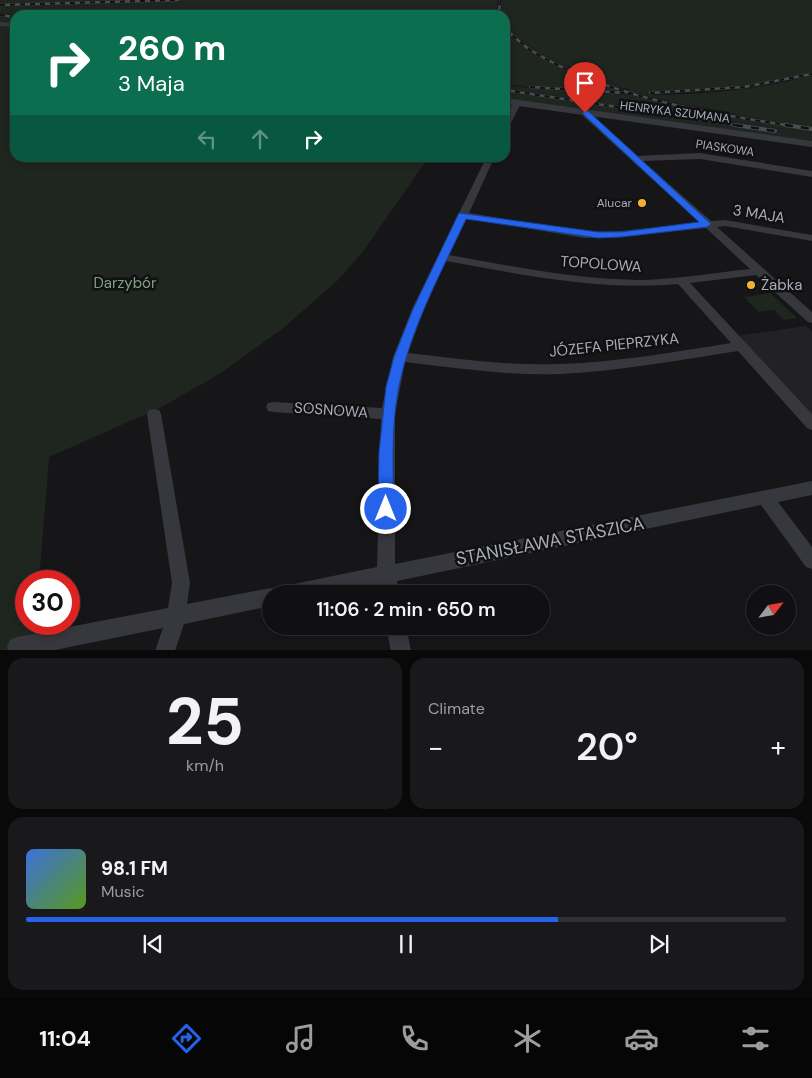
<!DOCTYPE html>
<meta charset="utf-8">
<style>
:root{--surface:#101012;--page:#19191b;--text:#f1f3f6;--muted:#9c9d9f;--line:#303032;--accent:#2563eb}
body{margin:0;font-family:"DM Sans",sans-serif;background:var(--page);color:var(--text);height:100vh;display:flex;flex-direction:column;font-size:19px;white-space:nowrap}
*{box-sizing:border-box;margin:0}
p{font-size:16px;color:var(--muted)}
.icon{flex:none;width:28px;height:28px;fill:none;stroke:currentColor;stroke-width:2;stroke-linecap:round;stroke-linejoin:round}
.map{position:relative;height:650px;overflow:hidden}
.sheet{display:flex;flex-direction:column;gap:8px;padding:8px;background:#09090a;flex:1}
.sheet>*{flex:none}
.top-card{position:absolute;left:10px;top:10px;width:500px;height:152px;border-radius:15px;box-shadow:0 2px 8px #0003,0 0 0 1px var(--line);background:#0b6e4f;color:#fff;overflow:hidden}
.needle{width:32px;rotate:59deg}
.controls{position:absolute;left:746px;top:585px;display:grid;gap:10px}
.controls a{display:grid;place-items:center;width:50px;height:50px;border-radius:50%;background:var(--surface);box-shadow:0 2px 8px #0003,0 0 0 1px var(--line);font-size:25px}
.speed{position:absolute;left:15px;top:570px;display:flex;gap:10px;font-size:25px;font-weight:700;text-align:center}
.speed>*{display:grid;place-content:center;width:65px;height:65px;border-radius:50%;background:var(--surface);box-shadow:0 2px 8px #0003,0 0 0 1px var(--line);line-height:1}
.speed .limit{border:8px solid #d22;background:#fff;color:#111}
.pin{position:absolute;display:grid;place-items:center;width:42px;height:42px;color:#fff;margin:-51px -21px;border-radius:50% 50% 50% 0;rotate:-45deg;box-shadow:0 0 5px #0007}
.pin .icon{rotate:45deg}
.me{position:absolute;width:55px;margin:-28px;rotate:0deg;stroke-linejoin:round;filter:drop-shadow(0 0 4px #0008)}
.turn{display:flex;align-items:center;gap:18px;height:105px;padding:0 25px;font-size:22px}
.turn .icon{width:65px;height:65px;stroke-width:2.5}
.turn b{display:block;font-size:35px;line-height:42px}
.lanes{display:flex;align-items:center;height:48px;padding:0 25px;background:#0003;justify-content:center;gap:25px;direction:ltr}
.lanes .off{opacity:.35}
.big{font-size:38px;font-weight:600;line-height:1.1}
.sheet .card{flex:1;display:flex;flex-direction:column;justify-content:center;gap:8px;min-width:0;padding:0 18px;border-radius:15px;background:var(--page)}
.sheet .dial{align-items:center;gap:0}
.dial b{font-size:65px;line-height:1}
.song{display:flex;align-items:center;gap:15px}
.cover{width:60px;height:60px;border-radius:8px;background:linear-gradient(135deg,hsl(220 70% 55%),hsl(90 70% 35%))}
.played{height:5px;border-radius:2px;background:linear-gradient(90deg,var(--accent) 70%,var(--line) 70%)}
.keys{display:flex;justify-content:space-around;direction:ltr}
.heat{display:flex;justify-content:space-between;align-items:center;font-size:28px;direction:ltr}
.sheet .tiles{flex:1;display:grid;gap:8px;grid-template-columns:1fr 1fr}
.card:last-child{grid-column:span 2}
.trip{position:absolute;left:262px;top:585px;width:288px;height:50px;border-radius:25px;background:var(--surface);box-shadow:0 2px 8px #0003,0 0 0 1px var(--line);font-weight:600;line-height:50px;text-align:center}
.tab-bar{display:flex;height:80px;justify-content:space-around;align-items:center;background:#060607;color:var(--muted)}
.tab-bar .icon{width:35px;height:35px}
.tab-bar .current{color:var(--accent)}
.tab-bar b{font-size:22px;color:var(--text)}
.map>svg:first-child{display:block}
</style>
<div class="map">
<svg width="812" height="651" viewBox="0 0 812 651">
<rect width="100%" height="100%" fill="#161618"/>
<path fill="#222225" d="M505 25 522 42 550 59 583 73 633 90 611 86 546 60 514 40 506 32Z
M812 73V75L759 86 646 94 723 113 812 128V130L722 115 637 93 562 91 505 85 594 91 663 92 756 85Z
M505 88 812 133V137L505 91Z
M806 326 812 331V415L737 336Z"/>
<path fill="#1e261f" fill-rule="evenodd" d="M0 0H498L496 15H15L0 13Z
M503 0H812V73C713 100 606 95 505 84V31L509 30 505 25V15L500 14ZM510 32 533 49 555 61 631 90C603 91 526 53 506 33Z
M0 16 15 18V158H428L362 253 337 281 282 329 221 373 160 408 49 457 39 581H26V624H35L32 651 0 650Z
M812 75V128L738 115 639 94 722 115 812 130V133L505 88V85C600 97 720 102 812 75Z
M505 91 812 137V142L505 100Z
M770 293 797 318 784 320 774 310 759 312 744 297Z"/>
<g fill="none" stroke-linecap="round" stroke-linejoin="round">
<path fill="#37383d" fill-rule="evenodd" d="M514 101 521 103 509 127 505 129V119Z
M582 111H588L638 156 700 153 812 171V177L700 159 643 161 711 221 725 220 812 235V241L725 226 717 227 812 312V323L808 322 756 275 690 283 812 414V430L807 428 738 351C679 360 620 371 561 374 509 376 457 368 405 362L395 414V564L812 481V495L778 502 812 547V569L806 567 761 505 397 581 399 594H381L379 585 334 594H280L282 588 289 585 377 567 381 419 273 412 268 411 266 407 268 403 273 402 382 408 393 357 412 309 486 158H494L469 213 584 232 621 231 700 223 582 115ZM466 218 584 238 621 237 706 228 750 269C711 273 674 280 636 280 573 279 511 266 449 255ZM446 261C523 275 600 291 678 284L731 343C675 352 618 362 560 364 509 366 459 359 408 353L424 309Z
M154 409 159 410 161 414 190 583 187 604 271 588 278 591 279 594H271V606L184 624 175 651H155L163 628 50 651H8L7 647 10 640 17 637 168 608 172 583 147 414 149 410Z
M386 626H406L411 651H391Z"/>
<path fill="#37383d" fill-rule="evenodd" d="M0 22 15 23V27L0 26Z
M505 98 812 141V147L505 104Z"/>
<g stroke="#4a4c52" stroke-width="2.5">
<path id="rail-far1" d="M0 5 178 0
M0 15 15 17
M498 15 501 0
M505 29C514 36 522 45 532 51 608 97 706 113 793 126
M530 87 625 93
M505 90 743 126
M650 93 744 87 812 74"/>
</g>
<g stroke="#4a4c52" stroke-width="4">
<path id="rail" d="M735 125 775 131
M785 125 812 129"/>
</g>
<use href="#rail-far1" stroke="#111113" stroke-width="2" stroke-dasharray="5" stroke-linecap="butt"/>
<use href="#rail" stroke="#111113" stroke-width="2.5" stroke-dasharray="8" stroke-linecap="butt"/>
</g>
<path fill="#2563eb" stroke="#184099" d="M583 111H588L711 224 707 227 621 237 598 238 466 219C441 273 411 327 399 386 391 426 393 469 394 509L391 513 386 515 380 513 378 509 379 452 386 387 394 357 413 309 459 213 598 232H621L699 222 583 114Z"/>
<g fill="#f2b134" stroke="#111113" stroke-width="2">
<circle cx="642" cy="203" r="5"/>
<circle cx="751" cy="285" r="5"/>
</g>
<g text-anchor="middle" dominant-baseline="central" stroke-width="5" stroke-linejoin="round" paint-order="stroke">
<g font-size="12" fill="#a8adb8" stroke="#111113">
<text transform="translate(675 112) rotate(7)">HENRYKA SZUMANA</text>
<text transform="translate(725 148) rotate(8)">PIASKOWA</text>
</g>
<g font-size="12" fill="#a8adb8" stroke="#111113" text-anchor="end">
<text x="632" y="203">Alucar</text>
</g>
<g font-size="15" fill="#a8adb8" stroke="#111113">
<text transform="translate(759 214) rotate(9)">3 MAJA</text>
<text transform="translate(601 264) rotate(4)">TOPOLOWA</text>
<text transform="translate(614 345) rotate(-6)">JÓZEFA PIEPRZYKA</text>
<text transform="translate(331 410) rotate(4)">SOSNOWA</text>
</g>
<g font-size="15" fill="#7fa381" stroke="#111113">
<text x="125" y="283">Darzybór</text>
</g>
<g font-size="15" fill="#a8adb8" stroke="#111113" text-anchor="start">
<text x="761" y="285">Żabka</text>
</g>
<g font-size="18" fill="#a8adb8" stroke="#111113">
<text transform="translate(550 541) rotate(-11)">STANISŁAWA STASZICA</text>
</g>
</g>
</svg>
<div class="controls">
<a><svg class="needle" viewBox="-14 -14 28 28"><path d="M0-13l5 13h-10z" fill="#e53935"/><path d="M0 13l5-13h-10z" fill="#9c9d9f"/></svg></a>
</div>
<div class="speed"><div class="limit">30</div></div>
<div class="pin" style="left:585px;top:113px;background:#d93025"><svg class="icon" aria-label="arrive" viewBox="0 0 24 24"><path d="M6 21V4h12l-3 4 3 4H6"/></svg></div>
<svg class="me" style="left:386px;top:509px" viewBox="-20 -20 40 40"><circle r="17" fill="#2563eb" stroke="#fff" stroke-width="3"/><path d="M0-11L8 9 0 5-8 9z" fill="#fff"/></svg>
<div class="trip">11:06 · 2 min · 650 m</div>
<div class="top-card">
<div class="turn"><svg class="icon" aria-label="right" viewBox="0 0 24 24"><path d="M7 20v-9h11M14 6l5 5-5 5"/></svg><div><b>260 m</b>3 Maja</div></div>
<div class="lanes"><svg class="icon off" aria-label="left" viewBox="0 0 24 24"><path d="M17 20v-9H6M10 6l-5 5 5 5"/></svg><svg class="icon off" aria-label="ahead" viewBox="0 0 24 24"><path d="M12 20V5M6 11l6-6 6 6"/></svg><svg class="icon" aria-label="right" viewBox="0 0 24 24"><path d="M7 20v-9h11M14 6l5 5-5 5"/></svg></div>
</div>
</div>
<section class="sheet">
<div class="tiles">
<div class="card dial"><b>25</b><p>km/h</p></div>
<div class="card"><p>Climate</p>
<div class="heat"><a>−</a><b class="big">20°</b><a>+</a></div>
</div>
<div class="card">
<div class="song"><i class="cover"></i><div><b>98.1 FM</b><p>Music</p></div></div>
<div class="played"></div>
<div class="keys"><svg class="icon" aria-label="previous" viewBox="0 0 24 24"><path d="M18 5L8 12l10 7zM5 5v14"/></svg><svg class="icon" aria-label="pause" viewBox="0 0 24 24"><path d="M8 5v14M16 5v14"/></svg><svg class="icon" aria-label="next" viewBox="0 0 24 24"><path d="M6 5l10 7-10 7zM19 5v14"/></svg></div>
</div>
</div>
</section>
<nav class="tab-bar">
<b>11:04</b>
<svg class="icon current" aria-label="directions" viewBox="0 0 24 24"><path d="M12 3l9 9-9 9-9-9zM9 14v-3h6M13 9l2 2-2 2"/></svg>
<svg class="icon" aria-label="music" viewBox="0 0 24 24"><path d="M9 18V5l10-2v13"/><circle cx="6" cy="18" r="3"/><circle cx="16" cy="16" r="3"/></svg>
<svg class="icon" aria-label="phone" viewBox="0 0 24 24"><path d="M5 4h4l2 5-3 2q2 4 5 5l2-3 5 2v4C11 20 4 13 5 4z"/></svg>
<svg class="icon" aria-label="climate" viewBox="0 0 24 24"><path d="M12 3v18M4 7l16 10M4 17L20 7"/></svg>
<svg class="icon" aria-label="car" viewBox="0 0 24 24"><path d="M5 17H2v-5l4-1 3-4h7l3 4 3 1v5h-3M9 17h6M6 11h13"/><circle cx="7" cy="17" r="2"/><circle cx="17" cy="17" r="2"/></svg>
<svg class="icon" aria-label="filters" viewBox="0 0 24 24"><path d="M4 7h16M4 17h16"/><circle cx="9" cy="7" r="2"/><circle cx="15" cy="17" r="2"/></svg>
</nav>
